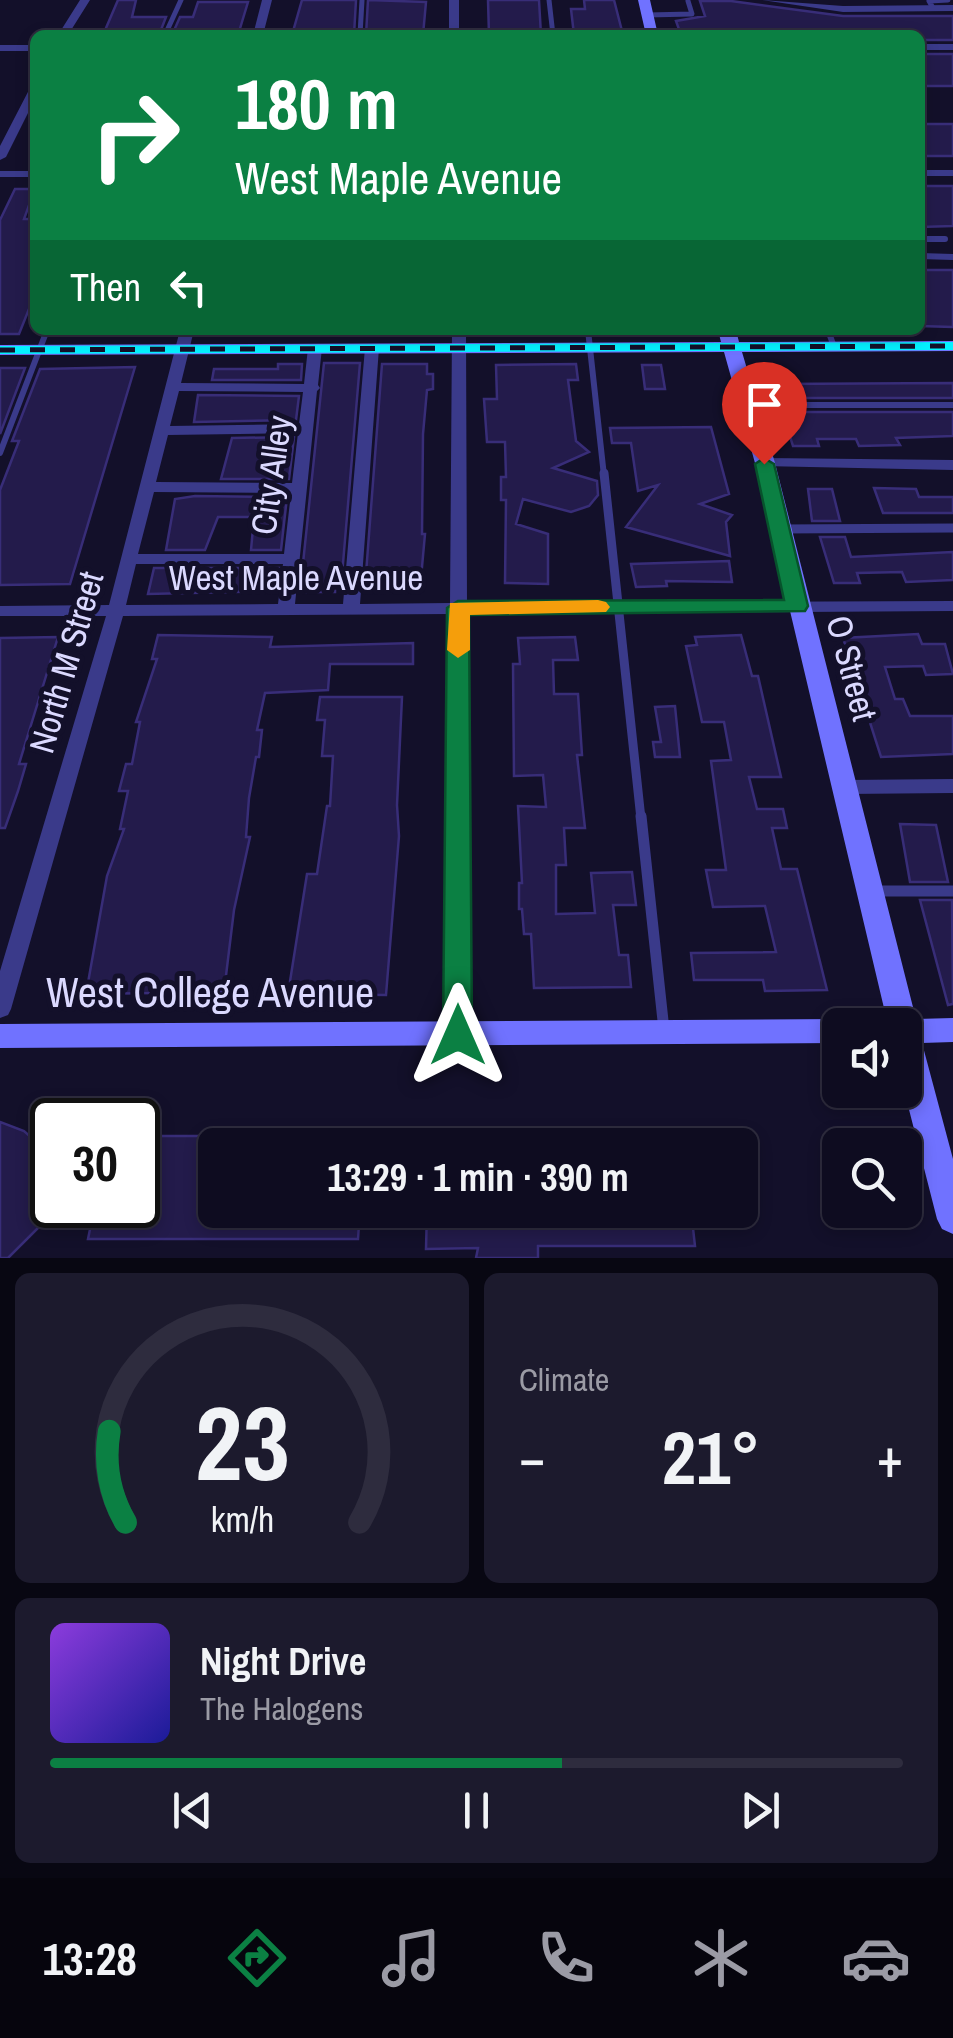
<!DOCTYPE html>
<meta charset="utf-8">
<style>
:root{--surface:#0e0c20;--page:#1c1a2d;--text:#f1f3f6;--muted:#9b9ba5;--line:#2e2c3e;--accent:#0b8043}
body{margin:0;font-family:"Archivo Narrow",sans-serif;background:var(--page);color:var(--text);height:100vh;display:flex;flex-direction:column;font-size:38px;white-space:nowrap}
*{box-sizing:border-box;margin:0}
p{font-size:32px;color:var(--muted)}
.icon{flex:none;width:55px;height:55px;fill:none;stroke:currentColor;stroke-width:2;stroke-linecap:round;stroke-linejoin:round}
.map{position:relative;height:1258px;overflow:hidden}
.side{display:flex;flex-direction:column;gap:15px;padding:15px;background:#080712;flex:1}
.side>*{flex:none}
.guide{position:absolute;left:30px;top:30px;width:895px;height:305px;border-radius:15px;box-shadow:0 5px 15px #0003,0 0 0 2px var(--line);background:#0b8043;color:#fff;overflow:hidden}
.tools{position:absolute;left:822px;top:1008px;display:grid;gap:20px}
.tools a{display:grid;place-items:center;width:100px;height:100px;border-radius:15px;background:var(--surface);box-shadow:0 5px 15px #0003,0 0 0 2px var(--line);font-size:50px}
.speed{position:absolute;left:30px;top:1098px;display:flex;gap:20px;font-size:50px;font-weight:700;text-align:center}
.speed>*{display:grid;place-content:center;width:130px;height:130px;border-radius:50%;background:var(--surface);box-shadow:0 5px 15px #0003,0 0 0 2px var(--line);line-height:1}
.speed .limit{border:5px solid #111;border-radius:15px;background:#fff;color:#111}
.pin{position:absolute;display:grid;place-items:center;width:85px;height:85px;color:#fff;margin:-102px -42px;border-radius:50% 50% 50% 0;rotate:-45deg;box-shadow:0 0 10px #0007}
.pin .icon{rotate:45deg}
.me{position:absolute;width:110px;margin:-55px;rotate:0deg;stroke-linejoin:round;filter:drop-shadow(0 0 8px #0008)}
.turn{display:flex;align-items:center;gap:35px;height:210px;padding:0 40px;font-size:45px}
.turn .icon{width:130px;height:130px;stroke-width:2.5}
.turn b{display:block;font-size:70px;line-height:85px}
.then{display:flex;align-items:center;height:95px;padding:0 40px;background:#0003;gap:20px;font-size:38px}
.big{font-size:75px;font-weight:700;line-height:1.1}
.side .card{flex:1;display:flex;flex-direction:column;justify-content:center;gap:15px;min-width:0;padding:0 35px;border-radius:15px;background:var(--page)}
.side .dial{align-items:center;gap:0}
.dial svg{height:260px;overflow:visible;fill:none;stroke:var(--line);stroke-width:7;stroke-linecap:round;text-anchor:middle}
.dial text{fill:var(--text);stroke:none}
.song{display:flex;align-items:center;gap:30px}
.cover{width:120px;height:120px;border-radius:15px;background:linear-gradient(135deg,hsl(270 70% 55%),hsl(240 70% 35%))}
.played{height:10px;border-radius:5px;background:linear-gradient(90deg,var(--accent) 60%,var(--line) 60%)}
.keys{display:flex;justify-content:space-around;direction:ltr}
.heat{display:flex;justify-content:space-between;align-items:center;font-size:55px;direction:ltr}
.side .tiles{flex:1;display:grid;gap:15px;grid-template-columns:1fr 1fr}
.card:last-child{grid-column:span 2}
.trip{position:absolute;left:198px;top:1128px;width:560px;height:100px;border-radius:15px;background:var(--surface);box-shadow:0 5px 15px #0003,0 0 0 2px var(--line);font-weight:700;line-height:100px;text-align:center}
.menu{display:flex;height:160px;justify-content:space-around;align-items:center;background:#06050d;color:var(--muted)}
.menu .icon{width:70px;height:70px}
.menu .on{color:var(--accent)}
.menu b{font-size:45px;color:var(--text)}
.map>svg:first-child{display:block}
</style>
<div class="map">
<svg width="953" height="1258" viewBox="0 0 953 1258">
<rect width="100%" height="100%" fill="#13102a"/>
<path fill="#231b4b" stroke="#382d78" stroke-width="2.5" d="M118 0H136L132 17H166L159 35H103Z
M302 0H356L354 35H292Z
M368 0 426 2 423 35H366Z
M488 0H539L541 35H489Z
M584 0H614L623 35H574L571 9H585Z
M700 1H731L843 16H953V40H920V35L828 33 681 35 676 21 705 16Z
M198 2H248L238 35H172L180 17H193Z
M920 54H953V86H920Z
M920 124H953V156H920Z
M920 186H953V226L920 227Z
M15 189H35L24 219H35V294L19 334H0V220Z
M920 270H953V327L920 326Z
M324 363H360L341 587H335V592H300Z
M278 364H302L301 380H212L214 369H278Z
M382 364H427V374H433V389L427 390 423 434 422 534H425L420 589 365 587Z
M576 364 578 380H568L576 441 589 452 553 468 597 481 598 495 589 506 571 512 523 499 516 524 548 534V584L505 583 506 500H501V477H506L505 442H487L484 399H497L496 365Z
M642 365H661L665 389H645Z
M135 367 70 584 0 585V490L19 441H12L40 369Z
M0 368H25L0 434Z
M953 383V398H778L774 384Z
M198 395 299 396 296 420 194 422Z
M782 412H953V436L896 438 900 445 859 446 856 439H817L819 446H793Z
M711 427 729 494 700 504 732 515 726 522 730 556 626 527 658 485 638 491 631 443H612L610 428Z
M294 437 289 479H221L232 438Z
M874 488 916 489 919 497H953V513H883Z
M808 489H832L840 521H812Z
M195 496 287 497 281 550H251L254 517H218L205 550H166L175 499Z
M820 537H845L851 557 953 552V580L906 582 902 572 857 573 860 583H834Z
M729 561 732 582 666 581 667 586 636 587 631 564Z
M154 568H279L276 591 148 594Z
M918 634 922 644H945L953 674 926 675 923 666 885 667 895 699H903L910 716H953V754L881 757 843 638Z
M158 635 272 637 270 647 413 643V664H330L328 690 265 693 257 730H262L259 757H256L249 798 246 837H250L234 910 224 992 86 994 107 876 124 829H120L128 791H119L126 764H132L140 722H136L157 659H152Z
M741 635 752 676H758L781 777H749L757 809H783L787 828H772L781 869H797L827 990 765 991 763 980H694L691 953 776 952 765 906 713 907 706 870H726L711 761 731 760 724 722H702L686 646 697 645 695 637Z
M58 637 19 764H26L18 791 5 828H0V638Z
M575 637 578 660H553L554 694H578L582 755H577L585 828H564L566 865H556V914L595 913 591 873 632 872 636 905H613L619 955H628L631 987 534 988 531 934H524L522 909H519V883H522L518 806 546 807 543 775 514 776 513 664H520L518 638Z
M320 697H402L397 805 399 836 386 995 288 994 307 874H317L327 806H330L333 756H322L325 720H317Z
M675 706 680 757H655L653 742H661L655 707Z
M900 824 936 825 948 882H910Z
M920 900H952L953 1004 948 1005Z
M0 1122 24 1131 42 1147 52 1170 51 1199 40 1226 8 1258H0Z
M138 1136H215V1210H360L358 1239H88L95 1205H138Z
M427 1210H691L695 1246H538V1258H476L478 1248 426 1249Z"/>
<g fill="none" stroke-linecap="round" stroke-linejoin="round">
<path stroke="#3a3a8a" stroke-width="5" d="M549 0 553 35
M933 8 929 1 948 0
M647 15 692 14 688 1
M165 35 181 0
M360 35 362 0"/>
<path stroke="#3a3a8a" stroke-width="6" d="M920 239H945
M920 256 953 257
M588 330 604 476
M828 330 834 347
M748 405H953
M0 453 47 330"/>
<path stroke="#3a3a8a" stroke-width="9" d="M604 473 641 819
M782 529 953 528"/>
<path stroke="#3a3a8a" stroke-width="11" d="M641 816 664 1030
M873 891H953"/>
<path fill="#3a3a8a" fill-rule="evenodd" d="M80 0H90L68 35H58Z
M262 0H272L263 35H253Z
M449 0H459V35H449Z
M762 0 843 6 953 5V11L843 12Z
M920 44H953V50H920Z
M0 45H35V51H0Z
M35 85V99L6 157 0 160V146L30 88Z
M920 170H953V176H920Z
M0 171H35V177H0Z
M180 330H194L181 383 304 384 308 348 315 344 322 348 318 385 320 388 317 391 295 604H343L365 348 372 344 379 348 360 604 450 603 452 330H466L467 603 953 601V611L467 614 468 1035 465 1042 457 1044 449 1042 446 1035 450 614 123 616 11 1009 8 1015 0 1018V971L106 616H0V606L109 605ZM179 391 303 392 299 424 170 426ZM298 433 292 483 156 482 168 435ZM154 492 291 493 284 554H138ZM136 564H283L278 604 126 605Z
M765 458 953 460V470L760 466 757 463 760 460Z
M953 779V793L845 794 838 792 835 787 838 782 845 780Z"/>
<path fill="#7072ff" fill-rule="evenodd" d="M638 0H650L658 35H646Z
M718 330H736L739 342 953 341V351L742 352 775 463 916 1019 953 1018V1042L922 1043 953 1159V1234L942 1229 937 1219 904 1090 905 1025H888L755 463 724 352 0 355V345L721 342Z
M840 1019 852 1025H840V1043L0 1048V1024Z"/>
<g stroke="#05f1ff" stroke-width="8">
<path id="rail" d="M0 350 953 346"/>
</g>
<use href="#rail" stroke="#13102a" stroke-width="5" stroke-dasharray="15" stroke-linecap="butt"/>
</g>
<path fill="#0b8043" stroke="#07532c" stroke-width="2.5" d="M764 458 774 464 808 606 805 611 469 615 472 1035 468 1043 458 1047 447 1043 443 1035 447 608 458 601 784 600 755 464Z"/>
<path fill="#f59e0b" d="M598 600 606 602 610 607 606 612 470 615V650L458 658 447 650 450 603Z"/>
<g text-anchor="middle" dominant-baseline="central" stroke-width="10" stroke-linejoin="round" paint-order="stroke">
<g font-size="35" fill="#dbd9ff" stroke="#13102a">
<text transform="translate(271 475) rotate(-82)">City Alley</text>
<text x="296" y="577">West Maple Avenue</text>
<text transform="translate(66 662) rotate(-74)">North M Street</text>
<text transform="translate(852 668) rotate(75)">O Street</text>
</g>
<g font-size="42" fill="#dbd9ff" stroke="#13102a">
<text x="210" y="992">West College Avenue</text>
</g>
</g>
</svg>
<div class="tools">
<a><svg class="icon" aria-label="sound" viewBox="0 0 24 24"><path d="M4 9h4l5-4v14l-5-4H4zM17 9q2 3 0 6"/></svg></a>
<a><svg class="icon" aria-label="search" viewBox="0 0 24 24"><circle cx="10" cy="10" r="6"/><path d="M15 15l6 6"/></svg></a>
</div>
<div class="speed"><div class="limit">30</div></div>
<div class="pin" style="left:764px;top:464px;background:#d93025"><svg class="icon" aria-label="arrive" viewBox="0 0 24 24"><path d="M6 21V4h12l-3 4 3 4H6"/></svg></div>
<svg class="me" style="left:458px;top:1035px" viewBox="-20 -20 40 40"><path d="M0-17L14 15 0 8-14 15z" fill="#0b8043" stroke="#fff" stroke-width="4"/></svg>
<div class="trip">13:29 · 1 min · 390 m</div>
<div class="guide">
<div class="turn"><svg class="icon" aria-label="right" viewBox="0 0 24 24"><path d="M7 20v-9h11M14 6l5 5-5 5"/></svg><div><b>180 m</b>West Maple Avenue</div></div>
<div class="then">Then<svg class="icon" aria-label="left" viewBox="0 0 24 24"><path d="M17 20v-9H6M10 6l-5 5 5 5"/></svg></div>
</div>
</div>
<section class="side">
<div class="tiles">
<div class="card dial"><svg viewBox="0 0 100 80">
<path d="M14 69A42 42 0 1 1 86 69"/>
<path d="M14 69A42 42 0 0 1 9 41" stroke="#0b8043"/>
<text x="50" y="56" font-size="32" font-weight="700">23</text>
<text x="50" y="72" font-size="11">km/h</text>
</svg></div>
<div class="card"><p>Climate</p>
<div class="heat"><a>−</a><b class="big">21°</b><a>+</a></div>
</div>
<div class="card">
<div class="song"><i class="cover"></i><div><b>Night Drive</b><p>The Halogens</p></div></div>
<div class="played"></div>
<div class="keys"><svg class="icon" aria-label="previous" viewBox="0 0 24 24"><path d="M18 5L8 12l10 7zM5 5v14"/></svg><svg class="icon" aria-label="pause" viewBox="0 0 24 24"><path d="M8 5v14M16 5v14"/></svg><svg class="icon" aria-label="next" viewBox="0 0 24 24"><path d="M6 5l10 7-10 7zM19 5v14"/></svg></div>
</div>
</div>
</section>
<nav class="menu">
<b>13:28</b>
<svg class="icon on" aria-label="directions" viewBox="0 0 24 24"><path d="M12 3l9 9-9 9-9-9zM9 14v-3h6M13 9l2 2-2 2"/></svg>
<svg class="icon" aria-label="music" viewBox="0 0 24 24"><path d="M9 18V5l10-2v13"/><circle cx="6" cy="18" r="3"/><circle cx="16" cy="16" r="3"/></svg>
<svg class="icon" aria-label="phone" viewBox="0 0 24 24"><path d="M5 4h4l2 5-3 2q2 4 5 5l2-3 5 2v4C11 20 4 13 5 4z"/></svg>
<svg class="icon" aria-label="climate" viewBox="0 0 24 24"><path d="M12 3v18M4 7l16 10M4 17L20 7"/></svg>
<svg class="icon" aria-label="car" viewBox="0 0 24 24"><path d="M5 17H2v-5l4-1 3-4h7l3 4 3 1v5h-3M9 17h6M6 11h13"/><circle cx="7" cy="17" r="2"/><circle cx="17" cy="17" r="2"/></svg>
</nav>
